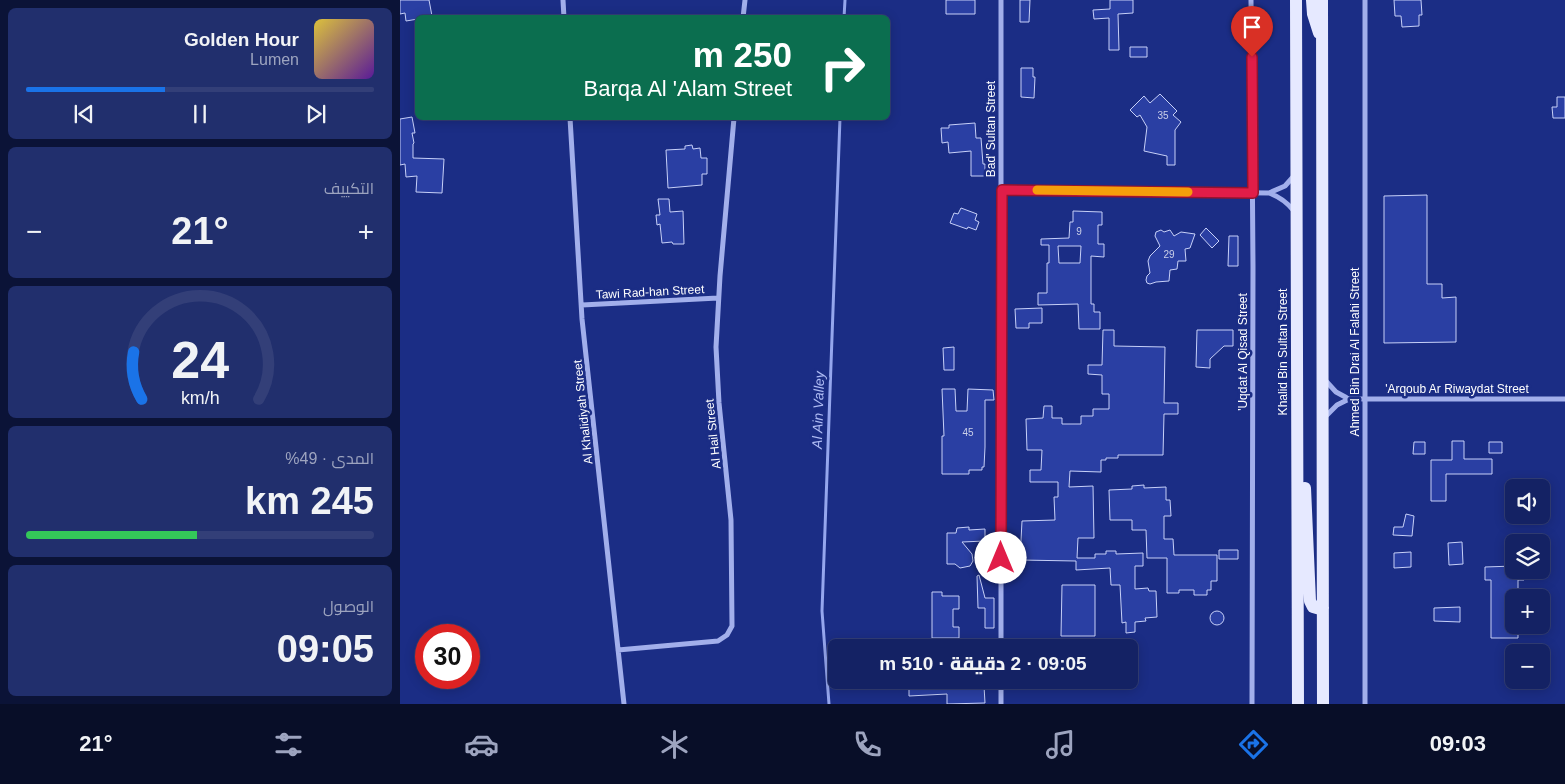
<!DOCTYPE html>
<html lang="ar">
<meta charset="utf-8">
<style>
:root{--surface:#142264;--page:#212f6d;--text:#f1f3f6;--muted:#9da4bf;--line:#333f78;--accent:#1a73e8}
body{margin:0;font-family:Helvetica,Cairo,sans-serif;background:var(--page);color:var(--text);direction:rtl;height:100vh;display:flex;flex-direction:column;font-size:19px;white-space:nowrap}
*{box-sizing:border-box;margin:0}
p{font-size:16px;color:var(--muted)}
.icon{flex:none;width:28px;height:28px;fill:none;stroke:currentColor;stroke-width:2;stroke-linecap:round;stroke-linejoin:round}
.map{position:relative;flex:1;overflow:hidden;direction:ltr}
.side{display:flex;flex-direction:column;gap:8px;padding:8px;background:#0b1337;width:400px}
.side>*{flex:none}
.top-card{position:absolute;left:15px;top:15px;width:475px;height:105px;border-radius:8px;box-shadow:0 2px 12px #0003,0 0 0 1px var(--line);direction:rtl;background:#0b6e4f;color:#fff;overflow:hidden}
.fabs{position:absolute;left:1105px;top:479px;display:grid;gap:10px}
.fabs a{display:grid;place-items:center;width:45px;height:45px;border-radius:8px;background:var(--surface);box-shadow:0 2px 12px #0003,0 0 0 1px var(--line);font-size:25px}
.speed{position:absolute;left:15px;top:624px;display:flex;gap:10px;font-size:25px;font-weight:700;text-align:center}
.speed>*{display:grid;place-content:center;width:65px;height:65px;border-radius:50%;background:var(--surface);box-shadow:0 2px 12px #0003,0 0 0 1px var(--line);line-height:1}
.speed .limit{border:8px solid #d22;background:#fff;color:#111}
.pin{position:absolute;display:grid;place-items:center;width:42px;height:42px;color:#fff;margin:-51px -21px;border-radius:50% 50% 50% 0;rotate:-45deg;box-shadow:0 0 5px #0007}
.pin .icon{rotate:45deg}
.me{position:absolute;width:55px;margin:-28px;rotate:0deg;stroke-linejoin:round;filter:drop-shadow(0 0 4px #0008)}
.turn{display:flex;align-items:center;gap:18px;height:105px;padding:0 15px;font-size:22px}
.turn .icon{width:65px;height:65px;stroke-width:2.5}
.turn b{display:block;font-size:35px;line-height:42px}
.big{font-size:38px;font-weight:800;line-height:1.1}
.side .tile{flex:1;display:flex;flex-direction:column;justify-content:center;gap:8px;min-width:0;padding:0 18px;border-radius:8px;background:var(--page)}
.side .dial{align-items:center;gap:0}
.dial svg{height:130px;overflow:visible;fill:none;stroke:var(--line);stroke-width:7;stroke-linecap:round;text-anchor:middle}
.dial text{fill:var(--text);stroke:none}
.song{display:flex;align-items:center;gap:15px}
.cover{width:60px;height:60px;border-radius:8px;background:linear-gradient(135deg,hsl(50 70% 55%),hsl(270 70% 35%))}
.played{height:5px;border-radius:2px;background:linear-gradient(90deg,var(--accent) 40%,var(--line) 40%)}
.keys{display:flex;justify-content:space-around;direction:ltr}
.heat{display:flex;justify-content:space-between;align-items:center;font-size:28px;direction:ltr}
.charge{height:8px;border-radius:4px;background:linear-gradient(90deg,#34c759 49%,var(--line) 0)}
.trip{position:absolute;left:428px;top:639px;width:310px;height:50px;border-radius:8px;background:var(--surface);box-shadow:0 2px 12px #0003,0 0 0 1px var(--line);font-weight:800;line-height:50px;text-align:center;direction:rtl}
.dock{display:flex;height:80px;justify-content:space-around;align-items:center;background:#080e28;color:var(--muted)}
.dock .icon{width:35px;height:35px}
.dock .active{color:var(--accent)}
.dock b{font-size:22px;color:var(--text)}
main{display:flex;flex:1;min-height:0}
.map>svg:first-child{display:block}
</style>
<main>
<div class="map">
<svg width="1165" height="704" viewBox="0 0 1165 704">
<rect width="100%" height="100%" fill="#1b2d85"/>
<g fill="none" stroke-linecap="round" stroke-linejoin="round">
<path stroke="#95a6ed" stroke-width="3" d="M444 18 445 0
M429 704 422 611 440 118"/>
</g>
<path fill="#2a3fa3" stroke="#c7d0f8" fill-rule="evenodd" d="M0 0H29L32 16 18 18V19L6 21 5 13 0 14Z
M546 0H575V14H546Z
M620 0H630L629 22H620Z
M710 0H733V13L718 14 719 50H709V18L694 19 693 10 710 9Z
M994 0H1021L1022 15H1019V26L1002 27 1001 16H995Z
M730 47H747V57H730Z
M621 68H633V77H635L634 98 621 97Z
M760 94 777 111 773 115 781 122 775 130V165H767V156L744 151 747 127 740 115 737 117 730 110 744 96 750 103Z
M1157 97H1165V118H1153L1152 107H1157Z
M12 117 15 133H12L14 143 13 144V158L44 159 42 193 16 192 17 176 6 177 5 164 0 165V119Z
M575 123 576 138H581L583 164H585V176H571V151L549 153 548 142 542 143 541 128H549V125Z
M292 145 293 149 300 148 301 158H307V174H302V185L268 188 266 150 285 149V146Z
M1027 195V284H1042V298L1056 297V342L984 343V196Z
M258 199H269L270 212 283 211 284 244H273L272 242 262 243 260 224 257 225 256 215H260Z
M561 208 577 214 575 220 579 222 576 230 568 227 567 229 550 223 554 213 558 214Z
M673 211 702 212V225H698V244H704V257L691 256V304H694V312H700V329H679L678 304 638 305V293H647V263H649V245H641V239L669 238 670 222H673ZM658 246H681L680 263H659Z
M806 228 819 241 812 248 800 235Z
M761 230 764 232 770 230 774 236 781 232 795 234 790 248 785 249 786 261H778L777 269 770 270 769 281 756 282 750 284 747 283 746 280 747 276 750 273 748 261 750 256 760 246 755 236 756 232Z
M829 236H838V266H828Z
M642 308V323H629V328H616L615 309Z
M703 330H714V346L765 347 764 403H778V414H764L763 455H718V458H706V460H701V472L670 471 669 487 693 486 694 538H678L677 558H695V554H706V551H716V554L743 553V566H735V589L748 588 749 591H756L757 617 745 618 746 621 735 622V632L726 633V622L722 623 720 585H711L710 568 676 570V561L620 560 622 521 655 520 654 497H658V482H630V470H641L642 450H627L626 419 643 418 644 406H652V418H662V424H681V416H693V409H709V394H702V375L688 374V365H702Z
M797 330H833V346H824L810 359V368L796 367Z
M554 347V370H544L543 348Z
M542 389H555L556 411H567L568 389 593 390 594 400H585V447L584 467H582V470H569V474H542V436H544Z
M1052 441H1064V459H1092V474H1046V501H1031V460H1052Z
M1014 442H1025V454H1013Z
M1089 442H1102V453H1089Z
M744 485V488L766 487V500H770L771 516H764V539H773L774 555H817V581H811V590H807V595H794V590H779V593H767V558H747L746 530H732V520H710L709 490 732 489V486Z
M1006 514 1014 516 1012 536 993 535 994 527H1003Z
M569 527V530L585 529V541L562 542 572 554 573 561 570 566 560 568 555 564H547V533H556L557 528Z
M1062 542 1063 564 1049 565 1048 543Z
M819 550H838V559H819Z
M1011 552V567L994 568V553Z
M1114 566V570H1124V580H1118V598H1114V625H1118V638H1091V580H1085V567Z
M579 575 585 598H594V628H585V608H578L577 576Z
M662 585H695V636H661Z
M532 592H542V596H559V609H553V627H559V638H532Z
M1060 607V622L1034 621V608Z
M810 618a7 7 0 1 1 14 0a7 7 0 1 1-14 0Z
M530 680H559V685L584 686 585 703 547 704V694L509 696V686H530Z"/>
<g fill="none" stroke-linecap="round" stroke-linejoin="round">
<path stroke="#a2afeb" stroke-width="5" d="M163 0 164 18
M851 0 853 267 852 704
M965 0V704
M332 18 343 17
M343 18 345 0
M170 118 182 319 224 704
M602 190 869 193 885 186 893 177
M869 193C880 197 887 202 894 211
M182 305 318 298
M925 380 936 392 949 399H1165
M926 416 937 405 949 399
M601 648V0
M218 650 318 641 327 635 332 626 331 520 319 403 316 347 320 276 334 118
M601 704V680"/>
<path stroke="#e6e9ff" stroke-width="12" d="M896 0 898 704
M912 0 913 14 919 33
M922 0 923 704
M905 488 910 601 913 607 920 609 923 608"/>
</g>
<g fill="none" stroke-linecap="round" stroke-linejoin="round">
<g stroke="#92132f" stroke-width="12">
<path id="route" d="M601 558 602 190 853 193 852 57"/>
</g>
<use href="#route" stroke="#e11d48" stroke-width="9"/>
<path stroke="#f59e0b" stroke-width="9" d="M637 190 788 192"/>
</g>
<g text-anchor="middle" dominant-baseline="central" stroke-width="5" stroke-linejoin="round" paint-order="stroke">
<g font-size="10" fill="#cacfe8">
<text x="763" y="115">35</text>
<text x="679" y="231">9</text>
<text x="769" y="254">29</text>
<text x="568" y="432">45</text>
</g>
<g font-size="12" fill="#fff" stroke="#1b2d85">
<text transform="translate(591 129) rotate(-90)">Bad' Sultan Street</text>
<text transform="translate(250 292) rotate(-3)">Tawi Rad-han Street</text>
<text transform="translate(843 352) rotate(-90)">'Uqdat Al Qisad Street</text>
<text transform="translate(883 352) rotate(-90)">Khalid Bin Sultan Street</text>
<text transform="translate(955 352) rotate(-90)">Ahmed Bin Drai Al Falahi Street</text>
<text x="1057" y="389">'Arqoub Ar Riwaydat Street</text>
<text transform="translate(183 412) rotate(-96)">Al Khalidiyah Street</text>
<text transform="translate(313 434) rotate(-96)">Al Hail Street</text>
</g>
<g font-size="14" font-style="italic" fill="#adbaf3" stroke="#1b2d85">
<text transform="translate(418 410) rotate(-88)">Al Ain Valley</text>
</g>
</g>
</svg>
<div class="fabs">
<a><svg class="icon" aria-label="sound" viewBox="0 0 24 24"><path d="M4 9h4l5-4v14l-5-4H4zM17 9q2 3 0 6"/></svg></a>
<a><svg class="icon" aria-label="layers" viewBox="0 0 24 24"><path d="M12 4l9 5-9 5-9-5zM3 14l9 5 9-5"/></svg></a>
<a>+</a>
<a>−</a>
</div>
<div class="speed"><div class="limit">30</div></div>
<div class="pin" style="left:852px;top:57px;background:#d93025"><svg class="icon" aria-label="arrive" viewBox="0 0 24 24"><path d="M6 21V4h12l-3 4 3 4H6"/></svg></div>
<svg class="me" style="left:601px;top:558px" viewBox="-20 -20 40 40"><circle r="19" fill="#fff"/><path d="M0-13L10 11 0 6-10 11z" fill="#e11d48"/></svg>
<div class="trip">09:05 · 2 دقيقة · 510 m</div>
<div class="top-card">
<div class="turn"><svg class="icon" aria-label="right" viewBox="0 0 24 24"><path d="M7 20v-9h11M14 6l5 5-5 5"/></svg><div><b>250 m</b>Barqa Al 'Alam Street</div></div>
</div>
</div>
<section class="side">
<div class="tile">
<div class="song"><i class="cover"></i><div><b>Golden Hour</b><p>Lumen</p></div></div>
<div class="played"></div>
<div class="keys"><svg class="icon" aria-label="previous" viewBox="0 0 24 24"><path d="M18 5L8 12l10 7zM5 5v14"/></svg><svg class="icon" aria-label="pause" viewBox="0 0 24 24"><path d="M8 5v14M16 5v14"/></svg><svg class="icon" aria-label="next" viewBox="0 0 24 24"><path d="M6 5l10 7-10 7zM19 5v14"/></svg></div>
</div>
<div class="tile"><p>التكييف</p>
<div class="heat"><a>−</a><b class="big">21°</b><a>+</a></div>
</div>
<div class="tile dial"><svg viewBox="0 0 100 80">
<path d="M14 69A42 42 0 1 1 86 69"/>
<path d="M14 69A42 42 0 0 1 9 40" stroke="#1a73e8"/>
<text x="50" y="56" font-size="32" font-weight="700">24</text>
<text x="50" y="72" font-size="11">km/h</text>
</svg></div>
<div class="tile"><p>المدى · 49%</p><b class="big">245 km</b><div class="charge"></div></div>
<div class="tile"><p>الوصول</p><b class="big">09:05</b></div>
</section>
</main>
<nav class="dock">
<b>09:03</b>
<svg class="icon active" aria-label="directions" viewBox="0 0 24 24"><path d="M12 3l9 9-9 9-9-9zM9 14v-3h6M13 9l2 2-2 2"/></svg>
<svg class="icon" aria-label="music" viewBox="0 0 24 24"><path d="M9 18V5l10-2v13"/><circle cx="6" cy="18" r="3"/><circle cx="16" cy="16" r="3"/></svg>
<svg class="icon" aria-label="phone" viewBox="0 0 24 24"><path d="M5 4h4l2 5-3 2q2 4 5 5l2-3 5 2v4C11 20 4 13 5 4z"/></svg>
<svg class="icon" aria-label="climate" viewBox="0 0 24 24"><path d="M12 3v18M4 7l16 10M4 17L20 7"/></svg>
<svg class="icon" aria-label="car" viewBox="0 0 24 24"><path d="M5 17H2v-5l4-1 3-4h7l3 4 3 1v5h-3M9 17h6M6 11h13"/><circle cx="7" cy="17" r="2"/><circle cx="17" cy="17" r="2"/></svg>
<svg class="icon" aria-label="filters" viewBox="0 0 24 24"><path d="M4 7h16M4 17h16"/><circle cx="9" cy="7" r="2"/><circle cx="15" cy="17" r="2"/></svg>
<b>21°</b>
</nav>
